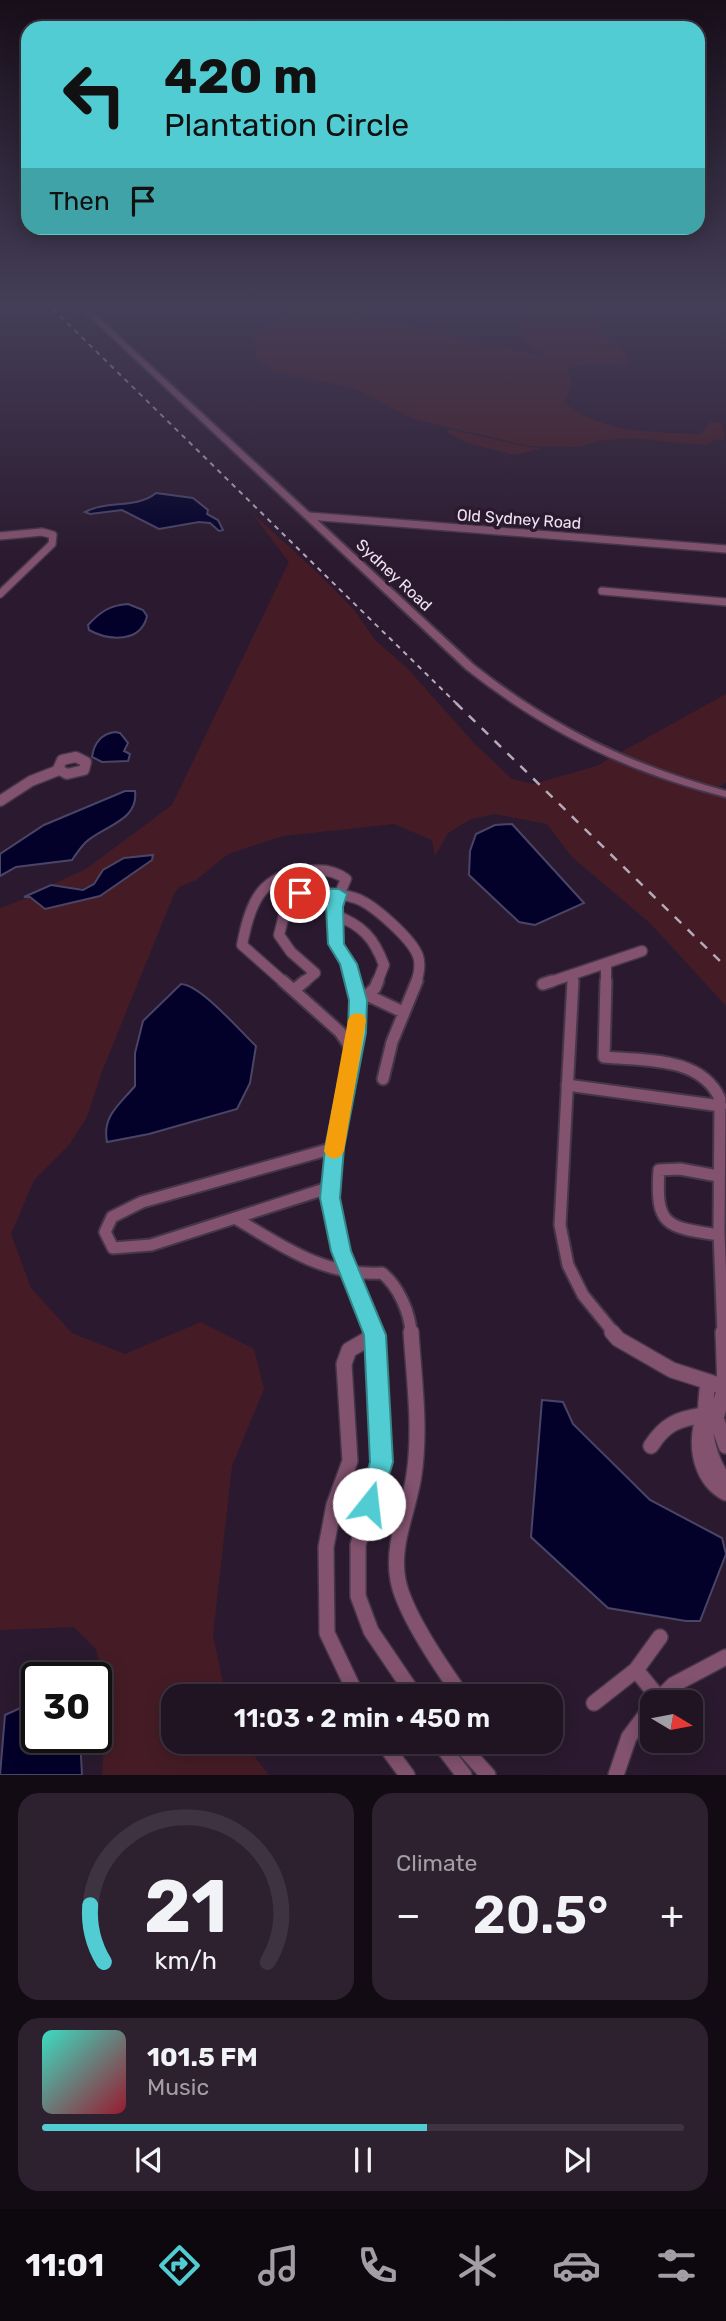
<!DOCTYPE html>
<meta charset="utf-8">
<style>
:root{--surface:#201423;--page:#2d2130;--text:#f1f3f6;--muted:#a29ea6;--line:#3d3341;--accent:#51ccd3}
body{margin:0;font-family:Rubik,sans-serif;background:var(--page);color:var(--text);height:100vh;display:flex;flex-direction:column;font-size:26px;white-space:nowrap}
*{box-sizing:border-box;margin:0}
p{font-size:23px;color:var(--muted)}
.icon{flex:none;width:38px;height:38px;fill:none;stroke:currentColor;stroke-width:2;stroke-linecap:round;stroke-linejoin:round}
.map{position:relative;height:1775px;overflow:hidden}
.side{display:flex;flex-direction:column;gap:18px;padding:18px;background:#120b13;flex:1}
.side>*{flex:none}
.guide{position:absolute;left:21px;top:21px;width:684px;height:214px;border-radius:21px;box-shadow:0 4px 18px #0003,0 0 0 2px var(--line);background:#51ccd3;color:#111;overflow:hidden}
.needle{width:46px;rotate:100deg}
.tools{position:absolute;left:640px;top:1690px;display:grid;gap:14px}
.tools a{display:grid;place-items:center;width:63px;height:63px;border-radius:14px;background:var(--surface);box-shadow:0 4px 18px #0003,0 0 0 2px var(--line);font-size:35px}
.speed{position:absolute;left:21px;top:1662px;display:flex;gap:14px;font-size:35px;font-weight:700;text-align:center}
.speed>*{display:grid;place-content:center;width:91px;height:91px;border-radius:50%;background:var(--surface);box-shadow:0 4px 18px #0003,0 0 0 2px var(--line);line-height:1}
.speed .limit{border:4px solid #111;border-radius:10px;background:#fff;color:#111}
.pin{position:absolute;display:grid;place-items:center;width:60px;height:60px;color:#fff;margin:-30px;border:4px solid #fff;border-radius:50%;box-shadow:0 2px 7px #0007}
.me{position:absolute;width:77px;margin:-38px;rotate:16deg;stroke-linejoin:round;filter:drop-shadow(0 0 5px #0008)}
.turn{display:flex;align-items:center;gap:24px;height:147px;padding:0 28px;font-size:32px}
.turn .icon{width:91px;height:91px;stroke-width:2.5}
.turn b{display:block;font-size:49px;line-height:60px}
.then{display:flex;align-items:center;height:66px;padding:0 28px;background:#0003;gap:14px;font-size:26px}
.big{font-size:52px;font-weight:600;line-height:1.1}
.side .widget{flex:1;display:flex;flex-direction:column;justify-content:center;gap:10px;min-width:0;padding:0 24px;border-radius:21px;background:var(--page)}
.side .dial{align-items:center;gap:0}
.dial svg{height:182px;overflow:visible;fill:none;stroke:var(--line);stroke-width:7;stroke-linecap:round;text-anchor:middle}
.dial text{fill:var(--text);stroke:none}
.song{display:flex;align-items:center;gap:21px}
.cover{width:84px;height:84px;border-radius:10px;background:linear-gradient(135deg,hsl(170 70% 55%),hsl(350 70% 35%))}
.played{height:7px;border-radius:4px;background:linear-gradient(90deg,var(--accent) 60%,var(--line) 60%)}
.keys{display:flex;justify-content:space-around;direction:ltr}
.heat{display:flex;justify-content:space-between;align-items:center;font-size:38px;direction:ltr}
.side .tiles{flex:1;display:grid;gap:18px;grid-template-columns:1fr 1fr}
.widget:last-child{grid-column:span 2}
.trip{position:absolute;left:161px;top:1684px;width:402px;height:70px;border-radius:21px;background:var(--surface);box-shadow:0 4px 18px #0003,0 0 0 2px var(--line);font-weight:600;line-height:70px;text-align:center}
.menu{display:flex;height:112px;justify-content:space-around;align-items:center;background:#0d080e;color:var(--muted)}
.menu .icon{width:49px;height:49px}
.menu .selected{color:var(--accent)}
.menu b{font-size:32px;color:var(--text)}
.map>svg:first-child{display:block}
</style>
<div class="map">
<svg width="726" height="1775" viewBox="0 0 726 1775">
<rect width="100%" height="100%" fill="#2b1a2f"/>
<path fill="#451c25" d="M303 309H327L548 357 528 345 519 334 524 323 533 321 527 317 530 310 597 309 599 336 620 343 630 366 589 364 568 368 572 384 564 402C602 434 654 432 701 434L710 422 722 423 725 439 714 440 707 445 630 438 598 441 580 447 529 446 413 419 356 389 275 371 257 361 254 334 274 321Z
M448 429 528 447 542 448 515 455 467 443 448 433Z
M252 513 320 575 355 611 375 640 407 668 474 743 512 779 533 784 597 766 610 758 658 777 726 797V1006L651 924 572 857 547 824 495 814 471 819 448 833 435 856 432 840 394 824 283 836 228 854 196 880 179 887 174 894 101 1074 87 1117 69 1145 34 1180 11 1234 31 1288 72 1333 125 1354 201 1322 254 1349 264 1389 232 1466 213 1635 226 1696H173V1741H243L269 1775H102L107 1693 96 1649 74 1627 0 1630V908L30 897 45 909 100 896 152 860 103 870C85 899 76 884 49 886L86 869 172 805 289 562Z
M726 694V782L718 788 720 789 616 755Z"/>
<path fill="#03012a" stroke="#4a4566" stroke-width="2" d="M156 493 193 498 208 510 207 514 218 520 223 530 219 531 210 523 199 522 159 529 122 510 90 514 85 512C107 500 137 509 156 493Z
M128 604 143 610 147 616C141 643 109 641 89 630L88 625C100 612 110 605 128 604Z
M115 732 120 733 128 743 124 751 130 754 128 761 102 762 92 757C94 743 101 734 115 732Z
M125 791H135C139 821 103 826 86 842 81 847 76 854 72 860L16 867 0 876V854L44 825Z
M512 824 584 903 535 925 519 922 469 875 470 851 476 834 495 825Z
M153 855 152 860 100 896 45 909 30 897H24L51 885 83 890 94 884 103 870 124 858Z
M181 984C201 985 240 1031 256 1046L250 1083 237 1109 149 1134 107 1142C102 1116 119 1105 135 1086V1053L143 1021Z
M542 1400 563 1402 573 1424 650 1500 722 1538 726 1554 700 1621H686L608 1608 531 1537Z
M27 1705 37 1707V1738H80L82 1775H0L5 1715Z"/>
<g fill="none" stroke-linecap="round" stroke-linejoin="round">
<g stroke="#46364a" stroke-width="10">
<path id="minor-far3" d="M309 516 726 549
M0 536 42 532 53 535 52 544 0 594
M602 591 726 602"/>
</g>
<g stroke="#46364a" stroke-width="13">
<path id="minor-far2" d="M76 757 86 762 84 770 67 774 58 769 62 760Z
M0 801 31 781 59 770
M335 915C362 925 374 938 384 965L377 983
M285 983 242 945C250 902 261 874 309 871 323 869 335 871 346 879L334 907 336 944 349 964 354 983
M303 983 315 973 291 952 279 935 286 907 300 893C318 892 337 892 355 898 372 903 412 939 418 956 421 965 419 974 416 983
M547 983 642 951
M573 983V975
M606 983V965"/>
</g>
<g stroke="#46364a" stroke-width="15">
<path id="minor-far1" d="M283 981 340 1032 353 1051
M353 981C371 1052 328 1125 330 1197 332 1244 357 1291 374 1333
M573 981 560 1225 568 1265 583 1295 614 1333
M606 981 604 1057C644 1061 701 1056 720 1099L719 1233 723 1333
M543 984 552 981
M294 990 305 981
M367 995 403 1012
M358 1004 375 988 378 981
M383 1079 392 1042 417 981
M567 1085 721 1106
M718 1176 680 1169 659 1170C655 1227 667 1227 719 1235
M331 1187 151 1245 113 1248 105 1232 112 1217 142 1202 334 1148
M235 1218C282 1246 325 1277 382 1273 398 1286 410 1312 411 1333"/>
</g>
<g stroke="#46364a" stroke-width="18">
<path id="minor" d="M374 1332 381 1462 358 1545V1596L371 1631 415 1696
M411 1332C414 1379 421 1428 414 1475 409 1510 391 1544 398 1580 404 1613 442 1668 462 1696
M612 1332 618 1339 672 1370 725 1387
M723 1332 725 1387 716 1418 726 1446
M708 1382C703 1420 702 1451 726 1483
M701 1426C696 1451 702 1480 726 1493
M651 1446C665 1424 678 1419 703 1415
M636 1670 659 1698
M357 1696 327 1633 326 1547 334 1505 350 1461 344 1364 349 1350 375 1335
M594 1703 636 1670 660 1637
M655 1703 673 1685 726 1657
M382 1741 407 1775
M438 1741 464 1775
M457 1741 488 1775
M616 1775 629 1737 653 1705"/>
</g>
<g stroke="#46364a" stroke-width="4">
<path id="tertiary" d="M82 309H89L474 665C551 726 630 765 726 791V797C627 772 546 732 466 669Z"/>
</g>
<use href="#minor-far3" stroke="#82526e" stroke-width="7"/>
<use href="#minor-far2" stroke="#82526e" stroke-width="10"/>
<use href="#minor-far1" stroke="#82526e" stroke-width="11"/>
<use href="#minor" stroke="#82526e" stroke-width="15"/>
<use href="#tertiary" fill="#82526e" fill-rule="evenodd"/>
<path stroke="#b6a9b9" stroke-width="2" stroke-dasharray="5 5" stroke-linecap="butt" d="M53 309 458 705"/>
<path stroke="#b6a9b9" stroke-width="2.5" stroke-dasharray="9 9" stroke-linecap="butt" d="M456 703 726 967"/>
</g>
<linearGradient id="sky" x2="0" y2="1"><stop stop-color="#180e1a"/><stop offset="0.55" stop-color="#443e58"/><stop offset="1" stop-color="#443e58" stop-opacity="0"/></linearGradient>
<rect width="726" height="557" fill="url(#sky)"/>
<path fill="#51ccd3" stroke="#358589" stroke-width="2" d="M300 888 339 889 347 894 343 907 344 944 357 964 367 1000 366 1033 344 1148 340 1198 351 1251 386 1335 393 1462 378 1513 369 1516 361 1513 358 1504 370 1462 364 1335 331 1251 320 1198 325 1148 348 1033 349 1000 340 964 328 944 326 907 329 899 294 897 292 893 294 890Z"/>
<path fill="#f59e0b" d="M357 1013 364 1015 366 1020 344 1151 341 1156 334 1159 327 1156 324 1151 348 1020 351 1015Z"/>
<g text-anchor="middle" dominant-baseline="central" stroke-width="7" stroke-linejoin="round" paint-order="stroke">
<g font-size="16" fill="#efe3f1" stroke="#2b1a2f">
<text transform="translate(519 519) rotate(4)">Old Sydney Road</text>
<text transform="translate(394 575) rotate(43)">Sydney Road</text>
</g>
</g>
</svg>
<div class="tools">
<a><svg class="needle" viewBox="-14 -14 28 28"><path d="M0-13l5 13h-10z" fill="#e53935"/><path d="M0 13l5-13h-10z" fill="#a29ea6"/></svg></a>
</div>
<div class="speed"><div class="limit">30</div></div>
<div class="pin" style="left:300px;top:893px;background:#d93025"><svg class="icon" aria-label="arrive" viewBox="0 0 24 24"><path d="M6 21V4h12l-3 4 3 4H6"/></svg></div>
<svg class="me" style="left:369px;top:1504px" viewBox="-20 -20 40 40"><circle r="19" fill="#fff"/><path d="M0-13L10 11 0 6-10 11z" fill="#51ccd3"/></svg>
<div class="trip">11:03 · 2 min · 450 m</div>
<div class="guide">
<div class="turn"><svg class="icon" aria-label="left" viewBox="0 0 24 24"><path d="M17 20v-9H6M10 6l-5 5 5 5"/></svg><div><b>420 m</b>Plantation Circle</div></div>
<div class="then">Then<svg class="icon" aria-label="arrive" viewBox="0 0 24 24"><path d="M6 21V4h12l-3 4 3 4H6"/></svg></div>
</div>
</div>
<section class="side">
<div class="tiles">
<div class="widget dial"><svg viewBox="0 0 100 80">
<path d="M14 69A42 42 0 1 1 86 69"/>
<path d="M14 69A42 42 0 0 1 8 44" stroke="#51ccd3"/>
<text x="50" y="56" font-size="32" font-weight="700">21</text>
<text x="50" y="72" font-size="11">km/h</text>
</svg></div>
<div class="widget"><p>Climate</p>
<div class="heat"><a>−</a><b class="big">20.5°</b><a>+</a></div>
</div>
<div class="widget">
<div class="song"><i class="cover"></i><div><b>101.5 FM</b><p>Music</p></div></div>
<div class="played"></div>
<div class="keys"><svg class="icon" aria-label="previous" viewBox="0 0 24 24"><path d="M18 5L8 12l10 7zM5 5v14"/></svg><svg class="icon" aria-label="pause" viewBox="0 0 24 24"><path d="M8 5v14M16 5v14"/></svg><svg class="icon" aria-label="next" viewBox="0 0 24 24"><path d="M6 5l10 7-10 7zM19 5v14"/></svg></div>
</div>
</div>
</section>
<nav class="menu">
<b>11:01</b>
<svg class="icon selected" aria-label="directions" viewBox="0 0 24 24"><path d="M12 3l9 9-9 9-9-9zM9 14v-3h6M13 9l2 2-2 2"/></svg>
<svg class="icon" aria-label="music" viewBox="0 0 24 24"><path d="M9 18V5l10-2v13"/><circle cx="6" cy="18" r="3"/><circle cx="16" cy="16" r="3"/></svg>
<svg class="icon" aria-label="phone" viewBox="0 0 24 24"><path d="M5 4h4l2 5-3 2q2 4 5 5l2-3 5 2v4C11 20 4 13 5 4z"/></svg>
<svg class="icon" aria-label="climate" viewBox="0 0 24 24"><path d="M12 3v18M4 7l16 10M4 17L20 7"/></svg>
<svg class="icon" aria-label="car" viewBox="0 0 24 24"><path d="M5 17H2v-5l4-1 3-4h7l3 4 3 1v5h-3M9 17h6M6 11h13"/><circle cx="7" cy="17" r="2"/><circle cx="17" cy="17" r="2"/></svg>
<svg class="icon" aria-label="filters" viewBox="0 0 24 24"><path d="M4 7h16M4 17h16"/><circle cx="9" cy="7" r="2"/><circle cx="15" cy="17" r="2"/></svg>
</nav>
